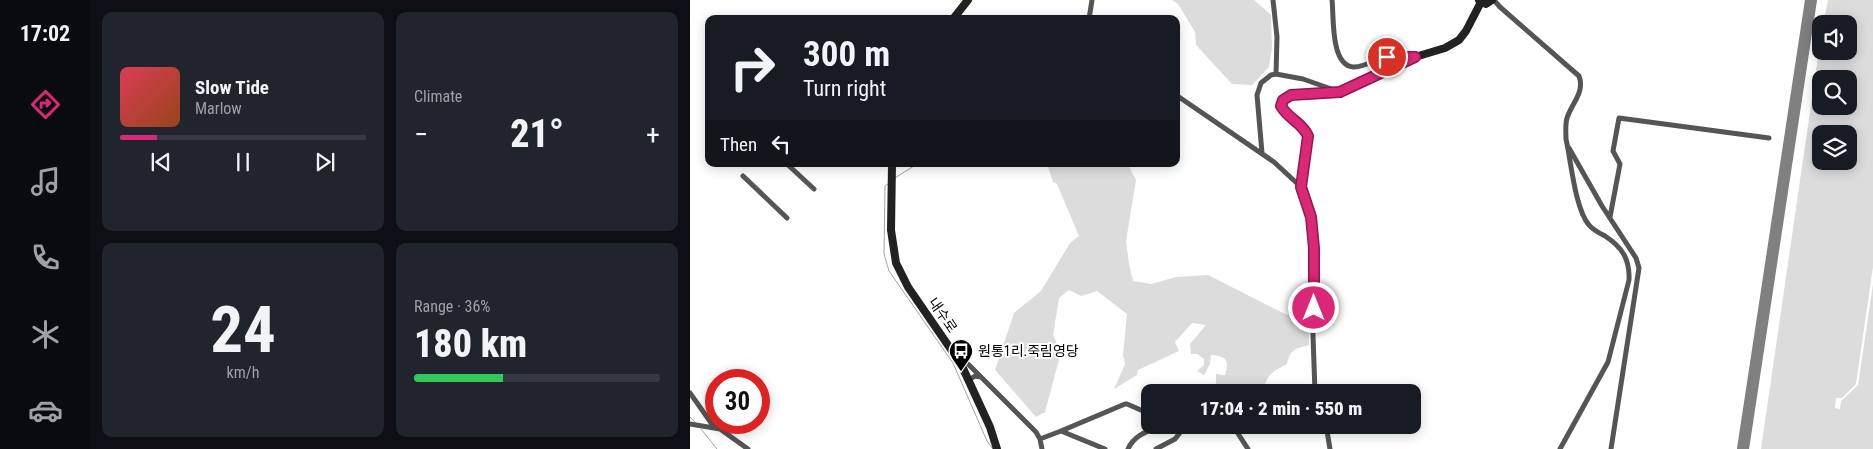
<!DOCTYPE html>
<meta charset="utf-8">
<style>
:root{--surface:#171b24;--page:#20242c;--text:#f1f3f6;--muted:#9ea1a6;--line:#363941;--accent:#db2777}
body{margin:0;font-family:"Roboto Condensed","Noto Sans KR",sans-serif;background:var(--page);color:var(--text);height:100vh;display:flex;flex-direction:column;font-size:19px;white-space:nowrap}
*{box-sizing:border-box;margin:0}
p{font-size:16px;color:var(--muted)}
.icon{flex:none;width:28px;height:28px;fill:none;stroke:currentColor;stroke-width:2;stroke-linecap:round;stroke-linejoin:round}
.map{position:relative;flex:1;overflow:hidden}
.details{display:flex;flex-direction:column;gap:12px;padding:12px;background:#0d0f14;width:600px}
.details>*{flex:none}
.hud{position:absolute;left:15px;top:15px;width:475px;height:152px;border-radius:10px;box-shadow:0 2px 12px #0003;background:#171b24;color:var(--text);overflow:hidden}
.controls{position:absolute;left:1122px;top:15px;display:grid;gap:10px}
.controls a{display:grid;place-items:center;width:45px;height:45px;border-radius:10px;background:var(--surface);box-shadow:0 2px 12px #0003;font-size:25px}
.speed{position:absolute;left:15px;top:369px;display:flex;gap:10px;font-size:25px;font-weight:700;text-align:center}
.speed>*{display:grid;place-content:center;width:65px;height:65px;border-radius:50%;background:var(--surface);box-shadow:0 2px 12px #0003;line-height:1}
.speed .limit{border:8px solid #d22;background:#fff;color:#111}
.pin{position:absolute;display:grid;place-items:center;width:42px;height:42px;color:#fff;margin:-21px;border:2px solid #fff;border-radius:50%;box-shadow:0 1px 5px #0007}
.me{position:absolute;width:55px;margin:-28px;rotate:0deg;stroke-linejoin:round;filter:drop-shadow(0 0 4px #0008)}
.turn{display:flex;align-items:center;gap:18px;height:105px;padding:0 15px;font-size:22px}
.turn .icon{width:65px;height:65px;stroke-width:2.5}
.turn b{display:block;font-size:35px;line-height:42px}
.then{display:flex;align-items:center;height:48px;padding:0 15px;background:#0003;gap:10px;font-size:19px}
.big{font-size:38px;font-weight:800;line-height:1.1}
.details .widget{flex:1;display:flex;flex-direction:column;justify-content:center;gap:8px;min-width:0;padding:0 18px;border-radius:10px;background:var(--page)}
.details .dial{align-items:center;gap:0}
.dial b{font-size:65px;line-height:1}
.song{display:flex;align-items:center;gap:15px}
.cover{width:60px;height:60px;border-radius:8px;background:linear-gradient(135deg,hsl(350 70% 55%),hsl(20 70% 35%))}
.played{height:5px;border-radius:2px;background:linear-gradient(90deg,var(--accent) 15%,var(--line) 15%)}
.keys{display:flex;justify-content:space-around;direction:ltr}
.heat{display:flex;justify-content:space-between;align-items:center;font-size:28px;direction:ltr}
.charge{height:8px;border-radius:4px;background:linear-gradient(90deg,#34c759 36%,var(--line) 0)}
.details .tiles{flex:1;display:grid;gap:12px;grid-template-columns:repeat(2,1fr)}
.trip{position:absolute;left:451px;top:384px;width:280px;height:50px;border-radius:10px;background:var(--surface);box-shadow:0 2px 12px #0003;font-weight:800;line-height:50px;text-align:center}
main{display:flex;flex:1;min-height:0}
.menu{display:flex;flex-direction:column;width:90px;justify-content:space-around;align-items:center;background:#090b0e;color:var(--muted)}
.menu .icon{width:35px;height:35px}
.menu .current{color:var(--accent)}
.menu b{font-size:22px;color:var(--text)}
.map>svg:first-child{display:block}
</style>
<main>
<nav class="menu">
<b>17:02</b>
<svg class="icon current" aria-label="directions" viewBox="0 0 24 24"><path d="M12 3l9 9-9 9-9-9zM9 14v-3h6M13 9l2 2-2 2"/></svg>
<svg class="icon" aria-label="music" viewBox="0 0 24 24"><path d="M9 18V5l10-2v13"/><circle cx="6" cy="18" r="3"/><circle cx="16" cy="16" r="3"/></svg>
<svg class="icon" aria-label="phone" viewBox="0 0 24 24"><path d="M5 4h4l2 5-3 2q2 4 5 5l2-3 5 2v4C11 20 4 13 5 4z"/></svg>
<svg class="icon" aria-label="climate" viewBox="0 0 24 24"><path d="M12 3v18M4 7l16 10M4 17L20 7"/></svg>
<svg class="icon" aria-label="car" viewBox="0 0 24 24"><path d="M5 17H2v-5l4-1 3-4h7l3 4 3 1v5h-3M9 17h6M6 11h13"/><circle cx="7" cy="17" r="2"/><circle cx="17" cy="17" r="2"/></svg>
</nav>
<section class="details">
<div class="tiles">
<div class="widget">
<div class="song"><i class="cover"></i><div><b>Slow Tide</b><p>Marlow</p></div></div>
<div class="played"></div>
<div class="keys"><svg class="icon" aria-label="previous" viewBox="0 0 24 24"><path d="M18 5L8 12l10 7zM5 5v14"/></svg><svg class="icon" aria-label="pause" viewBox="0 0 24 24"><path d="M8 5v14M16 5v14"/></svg><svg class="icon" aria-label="next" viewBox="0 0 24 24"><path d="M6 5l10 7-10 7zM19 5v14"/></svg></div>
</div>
<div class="widget"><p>Climate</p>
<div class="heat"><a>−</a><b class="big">21°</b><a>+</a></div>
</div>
<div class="widget dial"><b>24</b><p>km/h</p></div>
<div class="widget"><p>Range · 36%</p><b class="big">180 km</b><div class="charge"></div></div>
</div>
</section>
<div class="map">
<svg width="1183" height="449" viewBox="0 0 1183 449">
<rect width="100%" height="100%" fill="#fff"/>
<path fill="#dcdcdc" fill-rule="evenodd" d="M482 0H564L581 15 582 47 579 67 562 85 542 84 506 45 505 32 488 4Z
M1138 0H1183V267L1166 384 1152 398H1146L1145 408 1150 409 1151 401 1168 385 1183 284V449H1071L1131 36V51H1159V24H1133ZM1131 79H1159V106H1131ZM1131 134H1159V161H1131Z
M357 164H405L409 166 413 164 438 165 446 180 436 241 439 264 443 281 461 284 486 277 518 275 597 315 609 309 619 308V345C605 349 601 348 597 364 581 372 577 375 573 392H521L526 383V374L535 375C540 360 536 356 521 355L520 364 514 375 507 371 514 365V359L507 354H501L500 344 516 325 502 323 485 342 489 351 448 370 447 375 424 389 435 364 433 355 437 314 407 291 391 296 379 290 369 298 363 335 371 352 355 412 346 417 305 370 324 313 351 291 380 243 389 236 367 184 363 182Z"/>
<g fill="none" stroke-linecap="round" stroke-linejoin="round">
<path stroke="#a3a3a3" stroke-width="1" d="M205 178 227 164
M198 184 195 186 194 254 199 271 263 363 297 441 303 449
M0 417 5 422
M11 429 27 449"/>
<path stroke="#808080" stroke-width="12" d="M1053 449 1121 0"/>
<path stroke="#555" stroke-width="5" d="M583 0 587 37 586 74
M642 0C644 15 640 65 663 67 675 68 686 58 697 57 705 56 713 57 721 57
M804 0 810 7 889 76C895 92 882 103 877 118 875 125 876 132 876 139 881 161 885 209 899 225 903 230 909 233 915 236 932 247 940 259 939 280L918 362 870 449
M399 19 402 0
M486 95 584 162 611 187 615 195 621 217 624 248 623 336 625 392
M879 148 912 206 946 258 949 268 921 449
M572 153 567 95 571 83 581 75 586 74 613 79 647 91
M97 164 124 189
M53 176 97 218
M920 217 930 164 923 151 929 118 1079 138
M267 353 291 377
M279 380 285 376 291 377 346 432 350 439 352 449
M0 393 24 427
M0 424 30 429 58 449
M531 425 547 432 558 449
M636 425 640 449
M371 431 435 404H437L460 414
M350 439 371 431 415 449
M438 449C445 434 459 431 473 425
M466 449 485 439 496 425"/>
<path stroke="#222" stroke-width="8" d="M789 0 796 4 802 0
M263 19 278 0
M202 164 201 230 206 263 218 287 271 364 300 427 307 449
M611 187 618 136C612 122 598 119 591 106L593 100 601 95 650 92 725 57 755 48 769 40 776 31 791 2"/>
</g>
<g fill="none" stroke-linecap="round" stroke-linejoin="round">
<g stroke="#8e194d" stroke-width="12">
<path id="route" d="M624 308V248L621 217 611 187 618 136C612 122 598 119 591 106L593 100 601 95 650 92 725 57H697"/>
</g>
<use href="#route" stroke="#db2777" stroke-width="9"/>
</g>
<defs>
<g id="bus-pin" transform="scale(1.25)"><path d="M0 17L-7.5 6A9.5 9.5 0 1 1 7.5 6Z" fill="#000" stroke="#fff"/><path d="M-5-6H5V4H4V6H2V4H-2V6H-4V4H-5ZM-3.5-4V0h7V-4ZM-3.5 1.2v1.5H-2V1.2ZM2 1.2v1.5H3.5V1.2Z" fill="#fff"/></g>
</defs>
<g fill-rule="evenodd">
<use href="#bus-pin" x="271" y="351"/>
</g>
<g text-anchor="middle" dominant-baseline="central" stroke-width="4" stroke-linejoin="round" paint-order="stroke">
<g font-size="14" fill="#000" stroke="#fff">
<text transform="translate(253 315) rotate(55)">내수로</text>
</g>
<g font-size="14" fill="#000" stroke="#fff" text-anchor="start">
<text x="288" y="351">원통1리.죽림영당</text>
</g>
</g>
</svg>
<div class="controls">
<a><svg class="icon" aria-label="sound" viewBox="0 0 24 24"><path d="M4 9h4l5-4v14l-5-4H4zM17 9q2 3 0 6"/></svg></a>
<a><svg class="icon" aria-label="search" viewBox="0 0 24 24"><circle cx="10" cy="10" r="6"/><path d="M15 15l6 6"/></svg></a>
<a><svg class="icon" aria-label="layers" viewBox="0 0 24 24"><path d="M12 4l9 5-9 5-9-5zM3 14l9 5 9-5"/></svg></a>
</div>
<div class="speed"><div class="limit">30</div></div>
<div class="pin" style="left:697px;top:57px;background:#d93025"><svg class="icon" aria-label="arrive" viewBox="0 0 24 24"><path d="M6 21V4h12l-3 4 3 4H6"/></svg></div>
<svg class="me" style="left:624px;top:308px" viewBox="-20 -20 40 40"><circle r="17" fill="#db2777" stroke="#fff" stroke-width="3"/><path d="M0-11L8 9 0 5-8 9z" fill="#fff"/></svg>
<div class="trip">17:04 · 2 min · 550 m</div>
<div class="hud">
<div class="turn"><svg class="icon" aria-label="right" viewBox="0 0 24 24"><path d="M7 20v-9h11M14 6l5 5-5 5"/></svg><div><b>300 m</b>Turn right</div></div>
<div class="then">Then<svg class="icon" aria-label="left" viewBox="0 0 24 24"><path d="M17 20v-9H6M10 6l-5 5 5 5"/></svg></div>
</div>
</div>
</main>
